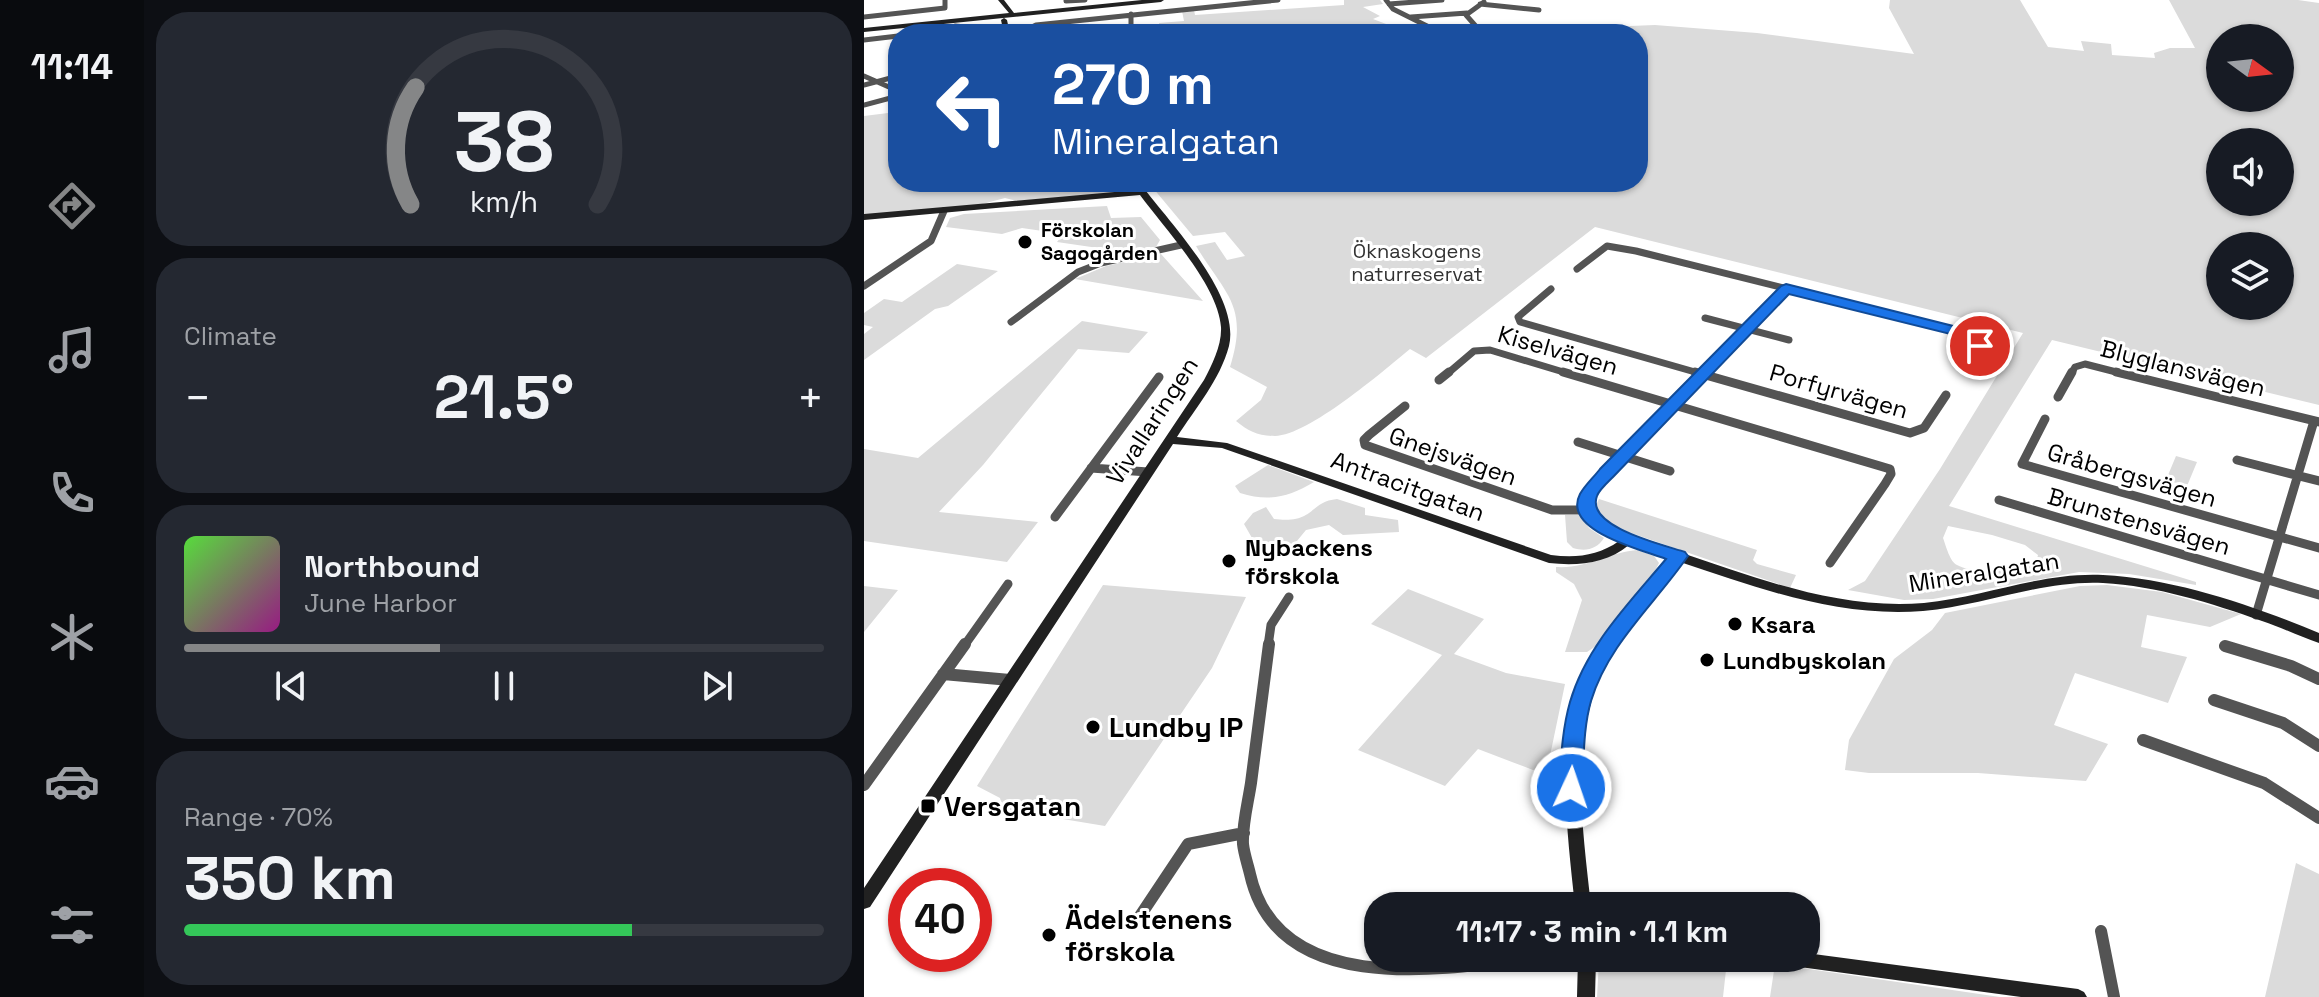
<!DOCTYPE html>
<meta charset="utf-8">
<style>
:root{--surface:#171b24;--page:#242831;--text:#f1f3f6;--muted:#9ea1a6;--line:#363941;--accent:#858687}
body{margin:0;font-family:"Space Grotesk",sans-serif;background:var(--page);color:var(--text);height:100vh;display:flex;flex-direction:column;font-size:30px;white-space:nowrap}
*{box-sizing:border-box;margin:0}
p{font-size:26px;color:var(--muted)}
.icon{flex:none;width:44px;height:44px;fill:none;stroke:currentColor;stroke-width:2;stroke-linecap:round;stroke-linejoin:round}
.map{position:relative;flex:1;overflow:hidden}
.side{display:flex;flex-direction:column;gap:12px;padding:12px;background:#0d0f14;width:720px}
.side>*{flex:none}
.guide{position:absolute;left:24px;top:24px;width:760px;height:168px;border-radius:32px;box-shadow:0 2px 6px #0004;background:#1a4fa0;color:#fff;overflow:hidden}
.needle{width:52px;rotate:105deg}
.tools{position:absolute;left:1342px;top:24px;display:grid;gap:16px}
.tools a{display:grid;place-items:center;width:88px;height:88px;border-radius:50%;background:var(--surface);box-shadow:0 2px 6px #0004;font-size:40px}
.speed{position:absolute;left:24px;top:868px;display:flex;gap:16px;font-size:40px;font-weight:700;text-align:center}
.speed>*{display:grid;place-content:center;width:104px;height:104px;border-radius:50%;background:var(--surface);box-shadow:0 2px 6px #0004;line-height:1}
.speed .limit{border:12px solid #d22;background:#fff;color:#111}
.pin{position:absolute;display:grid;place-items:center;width:68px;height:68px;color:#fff;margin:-34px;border:4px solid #fff;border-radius:50%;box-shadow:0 2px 8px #0007}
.me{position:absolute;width:88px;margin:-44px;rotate:3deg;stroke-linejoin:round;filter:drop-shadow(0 0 6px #0008)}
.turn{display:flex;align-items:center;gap:28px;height:168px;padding:0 32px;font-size:36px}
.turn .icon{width:104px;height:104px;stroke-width:2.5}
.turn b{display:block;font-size:56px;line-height:68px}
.big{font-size:60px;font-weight:800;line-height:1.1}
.side .widget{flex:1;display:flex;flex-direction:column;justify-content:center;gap:12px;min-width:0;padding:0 28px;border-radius:32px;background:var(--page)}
.side .dial{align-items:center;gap:0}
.dial svg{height:208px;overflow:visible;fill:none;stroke:var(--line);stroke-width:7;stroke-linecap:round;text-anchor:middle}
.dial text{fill:var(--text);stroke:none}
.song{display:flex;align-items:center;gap:24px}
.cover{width:96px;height:96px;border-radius:12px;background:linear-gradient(135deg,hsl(110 70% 55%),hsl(310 70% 35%))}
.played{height:8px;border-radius:4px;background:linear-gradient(90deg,var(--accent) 40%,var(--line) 40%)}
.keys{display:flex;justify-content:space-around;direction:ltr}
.heat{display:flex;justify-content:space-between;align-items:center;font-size:44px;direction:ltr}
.charge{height:12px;border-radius:6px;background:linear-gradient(90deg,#34c759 70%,var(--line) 0)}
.trip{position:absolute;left:500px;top:892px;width:456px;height:80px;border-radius:32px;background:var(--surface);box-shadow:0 2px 6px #0004;font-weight:800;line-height:80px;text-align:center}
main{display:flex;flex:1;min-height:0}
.dock{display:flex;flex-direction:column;width:144px;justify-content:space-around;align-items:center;background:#090b0e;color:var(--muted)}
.dock .icon{width:56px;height:56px}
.dock .active{color:var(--accent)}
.dock b{font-size:36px;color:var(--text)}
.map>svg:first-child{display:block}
</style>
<main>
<nav class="dock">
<b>11:14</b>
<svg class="icon active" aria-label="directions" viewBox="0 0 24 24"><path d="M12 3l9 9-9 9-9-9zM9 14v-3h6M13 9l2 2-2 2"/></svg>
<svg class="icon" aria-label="music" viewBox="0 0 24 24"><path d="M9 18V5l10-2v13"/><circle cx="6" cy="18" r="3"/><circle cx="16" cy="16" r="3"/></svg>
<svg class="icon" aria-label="phone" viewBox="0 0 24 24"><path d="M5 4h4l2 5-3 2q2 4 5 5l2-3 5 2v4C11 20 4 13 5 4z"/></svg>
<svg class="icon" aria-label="climate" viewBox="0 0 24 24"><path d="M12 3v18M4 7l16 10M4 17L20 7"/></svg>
<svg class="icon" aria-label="car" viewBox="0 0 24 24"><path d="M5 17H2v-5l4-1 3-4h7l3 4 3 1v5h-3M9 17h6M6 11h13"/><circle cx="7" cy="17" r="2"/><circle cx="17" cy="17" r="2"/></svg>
<svg class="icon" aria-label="filters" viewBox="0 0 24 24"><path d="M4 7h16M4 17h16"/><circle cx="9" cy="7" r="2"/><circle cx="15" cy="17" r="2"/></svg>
</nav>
<section class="side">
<div class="widget dial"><svg viewBox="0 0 100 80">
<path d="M14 69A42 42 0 1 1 86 69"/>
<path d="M14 69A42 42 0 0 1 16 24" stroke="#858687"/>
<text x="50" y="56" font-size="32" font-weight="700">38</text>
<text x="50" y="72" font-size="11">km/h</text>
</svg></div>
<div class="widget"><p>Climate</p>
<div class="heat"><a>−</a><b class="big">21.5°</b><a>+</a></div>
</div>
<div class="widget">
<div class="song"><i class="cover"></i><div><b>Northbound</b><p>June Harbor</p></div></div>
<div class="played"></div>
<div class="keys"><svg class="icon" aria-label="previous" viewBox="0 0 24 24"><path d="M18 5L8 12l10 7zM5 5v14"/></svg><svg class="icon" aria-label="pause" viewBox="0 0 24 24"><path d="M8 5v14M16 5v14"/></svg><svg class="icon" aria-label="next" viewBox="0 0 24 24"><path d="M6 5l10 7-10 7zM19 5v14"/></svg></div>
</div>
<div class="widget"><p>Range · 70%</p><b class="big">350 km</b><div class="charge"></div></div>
</section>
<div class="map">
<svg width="1455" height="997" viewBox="0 0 1455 997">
<rect width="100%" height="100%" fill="#fff"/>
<path fill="#dbdbdb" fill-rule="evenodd" d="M480 0H516L519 4 499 7 516 16 509 19 530 27 507 34H378L337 24 300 32 296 30 295 23 320 21 318 11 330 10 331 15 480 5Z
M1026 0H1156L1184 47 1220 51 1217 41 1247 44 1248 55 1291 58 1290 53 1306 48H1331L1305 0H1434L1455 3V405L1188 340 1085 506 1332 582V585L1265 574 1215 572 1069 599 1040 600 984 590 1001 581 1076 469 1159 333 731 227 562 358 546 349C518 372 445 435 411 436 394 436 384 431 372 421L397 400 403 387 366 367C385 306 362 295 332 246L351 242 363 260 381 256 361 232 329 236 284 182H774V34H752L766 26 791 25 893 33 1050 54 1025 8ZM1356 38H1416V98H1356ZM1356 142H1416V202H1356ZM1356 246H1416V306H1356ZM1084 526 1128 535 1161 545 1174 555 1173 559C1158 571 1110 575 1093 565 1086 562 1082 546 1079 538Z
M32 112 34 182H254L258 189 254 193 153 201 141 198 107 207 0 215V116Z
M243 206 247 218 277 217 296 240 292 247 252 256 241 249 193 242 199 234 158 228 138 234 82 227 86 218 100 214Z
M297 254 339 301 211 279 242 266Z
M93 264 134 271 84 306 71 309 0 360V334L9 327 0 325V313L20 299 38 302Z
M218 321 284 332 265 353 214 349 119 465 75 512 174 522 143 562 0 541V449L54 458Z
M1312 456 1333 462 1323 486 1302 480Z
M404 465 450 482C425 497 405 502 376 493L371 486Z
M473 499 501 508V515L534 520 535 532 479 535 465 525 442 530 428 547 414 554 386 544 388 538 380 524 389 513 402 507 410 519C452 524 444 502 473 499Z
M735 499 893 550 889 560 893 564 932 575 926 588 744 525 734 518 730 509Z
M701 515H716L725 528 740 538C733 549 722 552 709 548L703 542Z
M774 550 790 556 795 563 792 569 732 646 723 652H701L718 600 710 584 692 572V567C723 569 745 552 774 550Z
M239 585 382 597 348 668 241 826 139 809 136 798 113 786Z
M1243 585 1298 592 1377 614 1346 627 1283 615 1277 647 1323 657 1304 703 1211 673 1190 725 1244 744 1222 781 1114 773H1005L981 770 985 740 1030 659 1068 630 1081 613 1216 586Z
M0 586 34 590 0 632Z
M544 589 620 619 590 654 642 673 701 684 682 775 614 749 581 786 494 750 578 655 507 624Z
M1432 863 1455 874V997H1401Z
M742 958 863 961 859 997H733L735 961Z
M911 964 1136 997H906Z"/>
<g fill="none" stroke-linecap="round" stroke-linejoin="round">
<path stroke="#545454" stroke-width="5" d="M522 0 529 9 563 26 557 34
M202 1 221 0
M525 4 578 0
M616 4 675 10
M267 14V34
M0 17 81 8V0
M547 17 603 13
M55 34 102 27 91 26 75 32
M173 34 168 27 172 25 414 0
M611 34 616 31 602 15 620 2
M0 40 34 36
M0 76 34 91
M0 85 34 76
M0 105 34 96"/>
<path stroke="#545454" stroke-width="7" d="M713 269 743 246 772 251 1112 336 1118 342 1102 366
M0 286 67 241 80 211
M687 289 654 317 656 322 838 374
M841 318 925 340
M147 322 214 272 237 263 317 245
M583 374 610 351 626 350 706 374
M1207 374 1211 367 1221 364 1260 374"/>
<path stroke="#545454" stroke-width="9" d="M699 372 1026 469 1027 474 1021 484 966 563
M831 372 1046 433 1060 428 1082 395
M1252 372 1455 422
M575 380 585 372
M1194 397 1208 372
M541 406 505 435 500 440 501 445 688 510H722
M1181 419 1158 464 1455 548
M714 442 806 471
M1373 460 1455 481
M227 468 284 472
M1135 500 1455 595
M191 517 295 377
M1392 615 1450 421
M100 646 144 584
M404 646 407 625 425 597"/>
<path stroke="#545454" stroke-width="12" d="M405 644C399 690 393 737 387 783 384 803 378 825 379 844 380 854 384 865 386 874 413 996 574 971 665 958
M1361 646 1427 666 1455 679
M79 674 146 680
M1350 700 1419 723 1455 746
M1279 740 1400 783 1455 818
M0 785 101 644
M272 922 324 844 380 833
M1237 931 1250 997"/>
<path fill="#212121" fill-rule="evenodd" d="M134 0H140L150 13 278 0H300L297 2 0 32V28L145 13Z
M140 18 143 20 146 34H140L137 20Z
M267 182H275C304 221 377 295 365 346 356 380 331 409 313 437L363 443 687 555C712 558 734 556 755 541 738 534 727 525 716 510L718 496 726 484 919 287 922 286 927 289 925 291 734 489 730 496 728 510C751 538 786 542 818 553 896 579 975 610 1060 603 1120 597 1178 572 1239 575 1313 579 1387 605 1455 633V643C1436 637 1417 627 1398 621 1347 603 1293 586 1239 583 1177 580 1119 606 1059 611 975 618 894 588 816 562 794 588 769 614 752 643 703 728 717 814 727 906H711C701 812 688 723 741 639 759 610 783 584 805 558L765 545C742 564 713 566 685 563L358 448 309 444 6 907 0 909V888L340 380C348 365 358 345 357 327 354 285 301 229 276 195L0 220V214L273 190Z
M942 953 1214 989 1220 992 1223 997H1157L921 965 915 963 912 958H942Z
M714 958H732L731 997H713Z"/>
</g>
<path fill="#1a73e8" stroke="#114b97" stroke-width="2" d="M922 284 1117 333 1126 342 1122 350H1111L1107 339 925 294 749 477C744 482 735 490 733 496 721 527 800 545 821 552L824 556C791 604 744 644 727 701 719 729 720 759 718 788L715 794 707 797 698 794 695 788C697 759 698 730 706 702 722 646 766 602 802 559 779 550 697 531 716 494 721 485 730 477 736 469L917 286Z"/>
<g fill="#000" stroke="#fff" stroke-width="3">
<circle cx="161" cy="242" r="8"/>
<circle cx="365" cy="561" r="8"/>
<circle cx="871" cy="624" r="8"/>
<circle cx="843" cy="660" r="8"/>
<circle cx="229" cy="727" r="8"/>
<rect x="56" y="798" width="16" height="16" rx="4"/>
<circle cx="185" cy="935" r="8"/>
</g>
<g text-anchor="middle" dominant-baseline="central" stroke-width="6" stroke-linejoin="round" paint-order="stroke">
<g font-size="20" font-weight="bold" fill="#000" stroke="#fff" text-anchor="start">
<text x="177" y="230">Förskolan<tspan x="177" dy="23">Sagogården</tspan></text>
</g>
<g font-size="20" fill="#323232" stroke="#fff">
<text x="553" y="251">Öknaskogens<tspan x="553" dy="23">naturreservat</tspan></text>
</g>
<g font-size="24" fill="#000" stroke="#fff">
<text transform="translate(694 350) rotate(16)">Kiselvägen</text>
<text transform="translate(1319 368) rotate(14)">Blyglansvägen</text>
<text transform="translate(975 391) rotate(16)">Porfyrvägen</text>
<text transform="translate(288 421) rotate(-57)">Vivallaringen</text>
<text transform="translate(589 456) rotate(19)">Gnejsvägen</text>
<text transform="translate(1268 475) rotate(16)">Gråbergsvägen</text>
<text transform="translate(544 486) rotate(20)">Antracitgatan</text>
<text transform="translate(1275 521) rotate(16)">Brunstensvägen</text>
<text transform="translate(1120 572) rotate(-9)">Mineralgatan</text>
</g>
<g font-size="24" font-weight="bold" fill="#000" stroke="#fff" text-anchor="start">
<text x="381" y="547">Nybackens<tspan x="381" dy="28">förskola</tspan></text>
<text x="887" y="624">Ksara</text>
<text x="859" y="660">Lundbyskolan</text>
</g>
<g font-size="28" font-weight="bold" fill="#000" stroke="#fff" text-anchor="start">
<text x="245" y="727">Lundby IP</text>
<text x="80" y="806">Versgatan</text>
<text x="201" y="919">Ädelstenens<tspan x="201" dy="32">förskola</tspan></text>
</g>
</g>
</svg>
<div class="tools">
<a><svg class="needle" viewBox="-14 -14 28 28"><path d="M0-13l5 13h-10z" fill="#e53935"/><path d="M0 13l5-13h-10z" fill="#9ea1a6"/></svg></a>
<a><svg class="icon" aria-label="sound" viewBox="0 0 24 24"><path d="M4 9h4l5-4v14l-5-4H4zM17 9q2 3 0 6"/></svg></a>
<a><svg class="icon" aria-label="layers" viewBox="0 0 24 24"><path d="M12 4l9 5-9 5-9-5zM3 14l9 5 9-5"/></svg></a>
</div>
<div class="speed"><div class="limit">40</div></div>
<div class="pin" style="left:1116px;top:346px;background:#d93025"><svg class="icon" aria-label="arrive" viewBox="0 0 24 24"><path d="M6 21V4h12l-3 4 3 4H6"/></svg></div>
<svg class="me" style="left:707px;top:788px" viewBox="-20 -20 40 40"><circle r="17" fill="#1a73e8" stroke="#fff" stroke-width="3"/><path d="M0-11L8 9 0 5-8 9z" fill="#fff"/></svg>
<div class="trip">11:17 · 3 min · 1.1 km</div>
<div class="guide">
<div class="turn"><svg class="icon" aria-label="left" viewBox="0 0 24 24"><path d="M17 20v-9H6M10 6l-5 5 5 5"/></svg><div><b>270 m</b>Mineralgatan</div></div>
</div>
</div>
</main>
